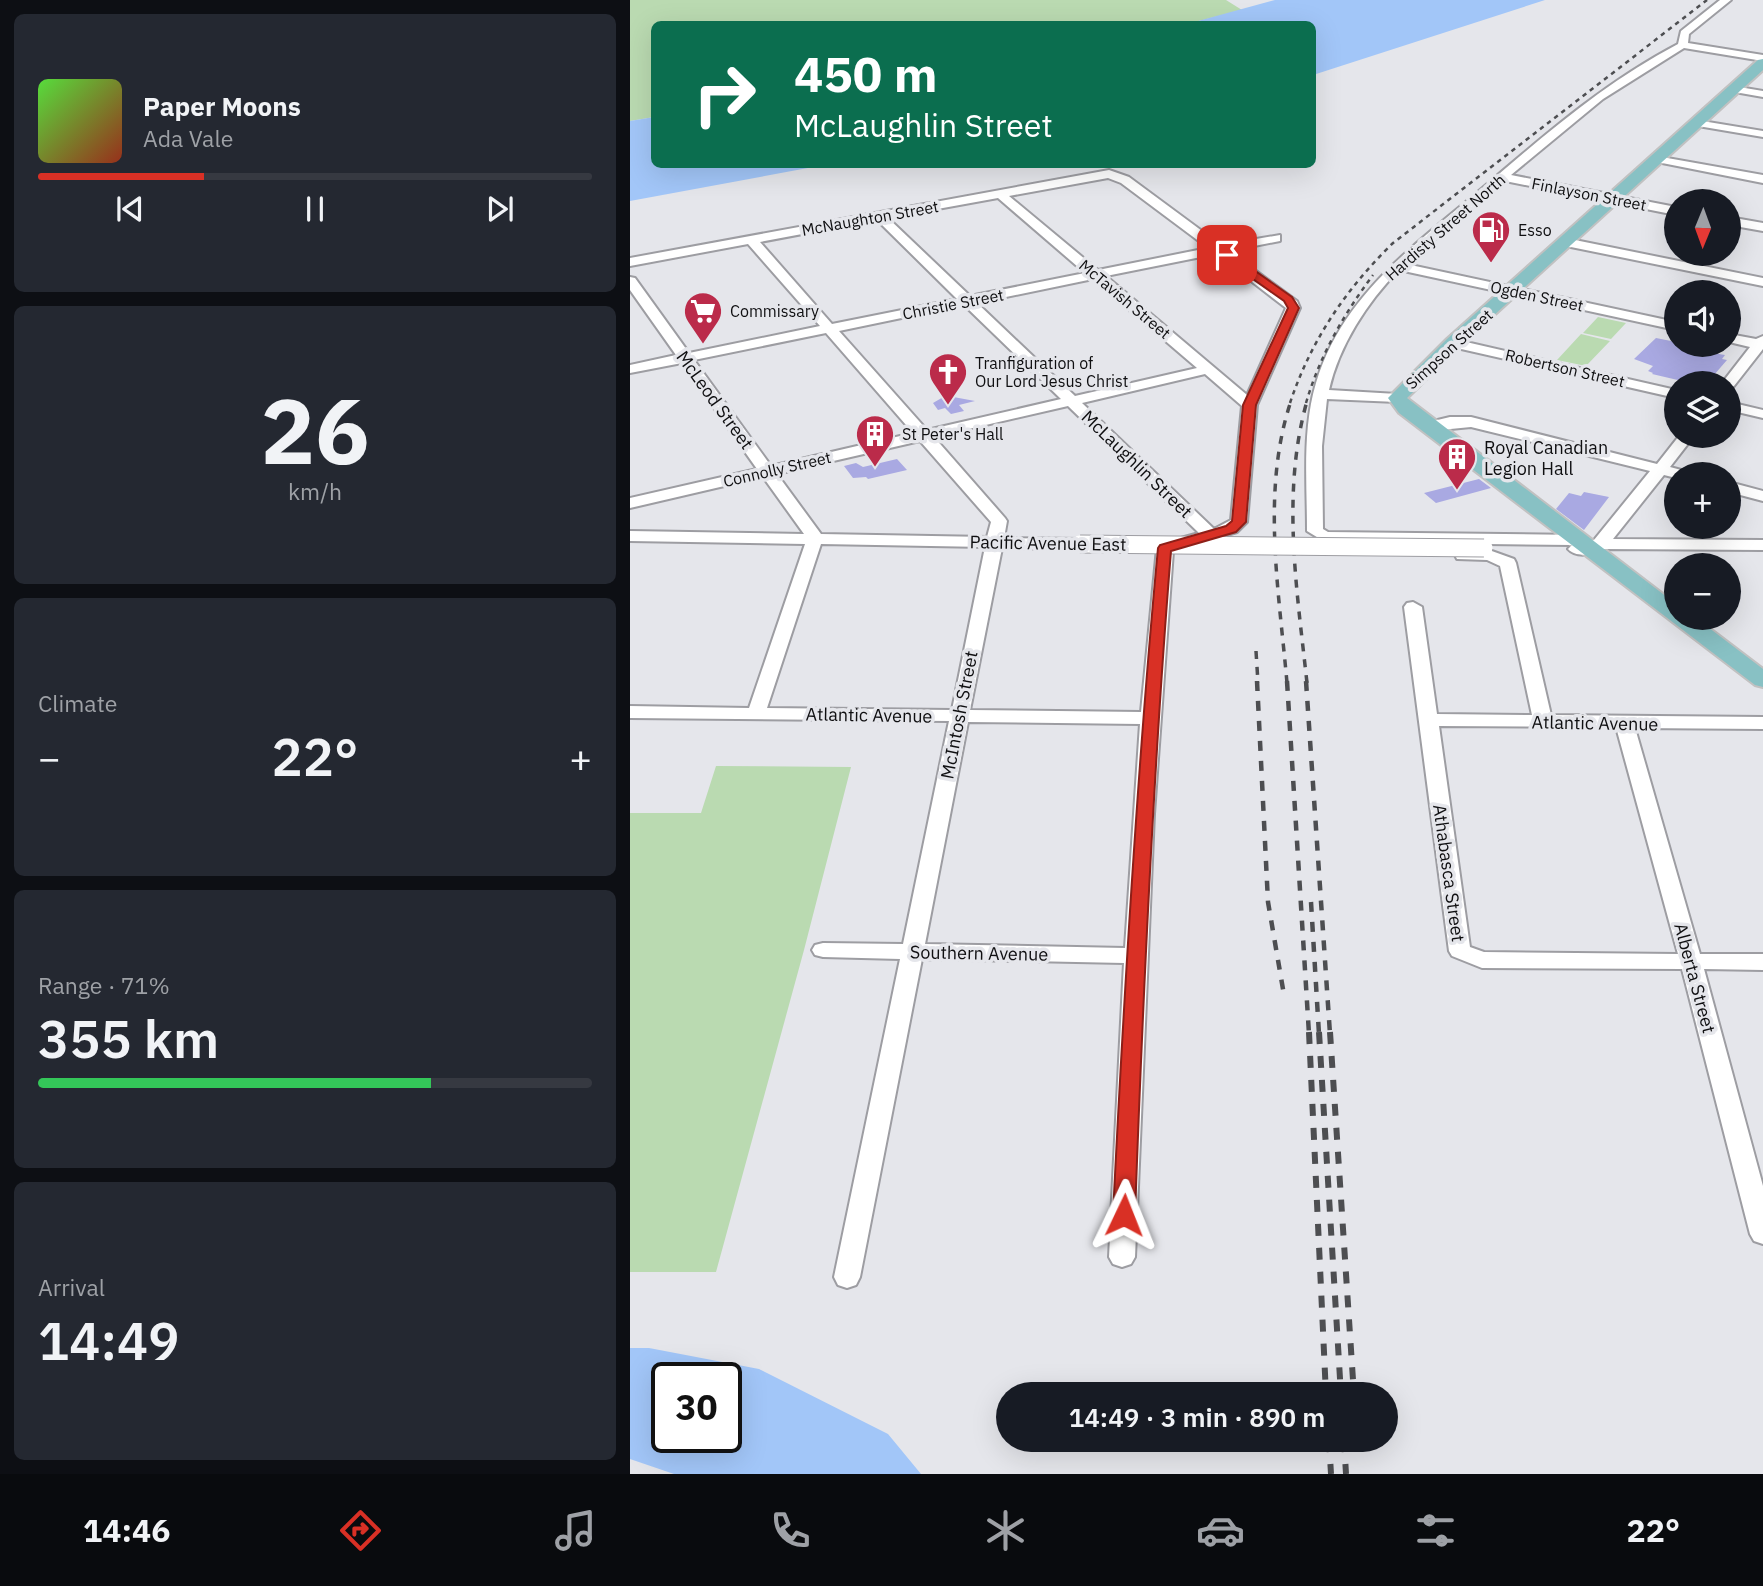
<!DOCTYPE html>
<meta charset="utf-8">
<style>
:root{--surface:#171b24;--page:#242831;--text:#f1f3f6;--muted:#9ea1a6;--line:#363941;--accent:#d93025}
body{margin:0;font-family:"IBM Plex Sans",sans-serif;background:var(--page);color:var(--text);height:100vh;display:flex;flex-direction:column;font-size:26px;white-space:nowrap}
*{box-sizing:border-box;margin:0}
p{font-size:23px;color:var(--muted)}
.icon{flex:none;width:38px;height:38px;fill:none;stroke:currentColor;stroke-width:2;stroke-linecap:round;stroke-linejoin:round}
.map{position:relative;flex:1;overflow:hidden}
.panel{display:flex;flex-direction:column;gap:14px;padding:14px;background:#0d0f14;width:630px}
.panel>*{flex:none}
.guide{position:absolute;left:21px;top:21px;width:665px;height:147px;border-radius:10px;box-shadow:0 7px 28px #0002;background:#0b6e4f;color:#fff;overflow:hidden}
.needle{width:46px;rotate:181deg}
.controls{position:absolute;left:1034px;top:189px;display:grid;gap:14px}
.controls a{display:grid;place-items:center;width:77px;height:77px;border-radius:50%;background:var(--surface);box-shadow:0 7px 28px #0002;font-size:35px}
.speed{position:absolute;left:21px;top:1362px;display:flex;gap:14px;font-size:35px;font-weight:700;text-align:center}
.speed>*{display:grid;place-content:center;width:91px;height:91px;border-radius:50%;background:var(--surface);box-shadow:0 7px 28px #0002;line-height:1}
.speed .limit{border:4px solid #111;border-radius:10px;background:#fff;color:#111}
.pin{position:absolute;display:grid;place-items:center;width:60px;height:60px;color:#fff;margin:-30px;border-radius:14px;box-shadow:0 4px 10px #0006}
.me{position:absolute;width:77px;margin:-38px;rotate:2deg;stroke-linejoin:round;filter:drop-shadow(0 0 5px #0008)}
.turn{display:flex;align-items:center;gap:24px;height:147px;padding:0 28px;font-size:32px}
.turn .icon{width:91px;height:91px;stroke-width:2.5}
.turn b{display:block;font-size:49px;line-height:60px}
.big{font-size:52px;font-weight:600;line-height:1.1}
.panel .widget{flex:1;display:flex;flex-direction:column;justify-content:center;gap:10px;min-width:0;padding:0 24px;border-radius:10px;background:var(--page)}
.panel .dial{align-items:center;gap:0}
.dial b{font-size:91px;line-height:1}
.song{display:flex;align-items:center;gap:21px}
.cover{width:84px;height:84px;border-radius:10px;background:linear-gradient(135deg,hsl(110 70% 55%),hsl(10 70% 35%))}
.played{height:7px;border-radius:4px;background:linear-gradient(90deg,var(--accent) 30%,var(--line) 30%)}
.keys{display:flex;justify-content:space-around;direction:ltr}
.heat{display:flex;justify-content:space-between;align-items:center;font-size:38px;direction:ltr}
.charge{height:10px;border-radius:5px;background:linear-gradient(90deg,#34c759 71%,var(--line) 0)}
.trip{position:absolute;left:366px;top:1382px;width:402px;height:70px;border-radius:35px;background:var(--surface);box-shadow:0 7px 28px #0002;font-weight:600;line-height:70px;text-align:center}
.dock{display:flex;height:112px;justify-content:space-around;align-items:center;background:#090b0e;color:var(--muted)}
.dock .icon{width:49px;height:49px}
.dock .active{color:var(--accent)}
.dock b{font-size:32px;color:var(--text)}
main{display:flex;flex:1;min-height:0}
.map>svg:first-child{display:block}
</style>
<main>
<section class="panel">
<div class="widget">
<div class="song"><i class="cover"></i><div><b>Paper Moons</b><p>Ada Vale</p></div></div>
<div class="played"></div>
<div class="keys"><svg class="icon" aria-label="previous" viewBox="0 0 24 24"><path d="M18 5L8 12l10 7zM5 5v14"/></svg><svg class="icon" aria-label="pause" viewBox="0 0 24 24"><path d="M8 5v14M16 5v14"/></svg><svg class="icon" aria-label="next" viewBox="0 0 24 24"><path d="M6 5l10 7-10 7zM19 5v14"/></svg></div>
</div>
<div class="widget dial"><b>26</b><p>km/h</p></div>
<div class="widget"><p>Climate</p>
<div class="heat"><a>−</a><b class="big">22°</b><a>+</a></div>
</div>
<div class="widget"><p>Range · 71%</p><b class="big">355 km</b><div class="charge"></div></div>
<div class="widget"><p>Arrival</p><b class="big">14:49</b></div>
</section>
<div class="map">
<svg width="1133" height="1474" viewBox="0 0 1133 1474">
<rect width="100%" height="100%" fill="#e5e6eb"/>
<path fill="#badab1" d="M0 0H596L612 10 557 24H24V117L0 121Z
M968 317 996 323 981 339 953 333Z
M951 334 980 341 956 366 927 360Z
M86 766 221 767 174 950 86 1272H0V813H71Z"/>
<path fill="#a2c6f8" fill-rule="evenodd" d="M645 0H915L683 75 682 24H557Z
M24 117V164L194 165 0 201V121Z
M0 1348H19L129 1369 258 1434 291 1474H44L0 1459ZM37 1377H96V1437H37Z"/>
<path fill="#a9a9e2" d="M1026 338 1046 342V345L1087 347 1083 353 1095 355 1092 359 1097 360 1084 375 1079 374 1076 378 1063 375 1059 381H1052L1022 374 1023 373 1018 371 1023 366 1004 359Z
M315 396H318L345 401 329 405 334 411 321 414 315 408 308 410 303 403Z
M267 459 277 470 238 479 236 477 223 478 214 466 226 463 233 467Z
M849 479 861 488 806 503 794 493Z
M954 492 979 497 954 530 926 509 939 493 951 496Z"/>
<g fill="none" stroke-linecap="round" stroke-linejoin="round">
<g stroke="#9d9da2" stroke-width="4">
<path id="minor" d="M1090 0H1101L1059 34 1058 43 1133 55V61L1054 48 973 99 881 175 1046 207V215L875 181 776 264 1046 322V330L769 270C737 302 709 346 699 390L767 394 774 398 767 402 697 399 692 446 693 529 698 532 950 535 956 536 958 540 954 544 964 540 1020 471 841 427 800 431 792 426 795 423 820 417H841L1027 464 1049 436H1064L1040 467 1055 471 1057 474H1046V478L1034 475 983 539 1133 540V550L973 549C963 555 946 558 938 549L942 545 695 542 677 531C677 482 672 430 686 383 713 293 788 243 856 185 917 133 977 81 1048 44L1051 31Z
M1103 86 1133 91V97L1099 91V87Z
M1066 120 1133 131V137L1062 125V121Z
M1026 156 1133 175V183L1022 161 1020 159Z
M479 170 499 177 591 245 650 235V241L599 251 667 301 670 308 627 405 617 522 607 532 543 551 524 814 505 1257 501 1264 492 1267 483 1264 479 1257 494 963 292 959 230 1277 226 1285 217 1288 208 1285 204 1277 270 959 193 957 185 955 182 950 185 945 193 943 273 944 319 721 0 718V706L119 708 175 544 0 541V531L174 534 133 477 0 508V498L127 469 52 363 0 373V365L46 355 0 290V277L5 278 59 353 190 326 118 244 0 266V258ZM478 178 491 183 578 248 468 270 379 196ZM368 198 455 273 340 296 258 218ZM247 220 327 299 202 324 130 242ZM586 254 656 308 617 395 476 276ZM463 279 567 368 445 396 347 303ZM334 305 431 399 297 430 209 331ZM196 333 283 433 141 466 64 360ZM575 374 612 406 601 520 584 529 452 403ZM438 406 569 533 529 544 527 548 511 712 340 710 372 548 450 549 458 544 450 539 374 538 377 521 375 518 304 437ZM290 441 361 522 357 537 191 534 147 474ZM191 544 355 547 322 710 137 708ZM338 722 510 724 495 948 295 944Z
M1099 217 1133 223V231L1099 225Z
M935 238 1133 278V286L931 245V239Z
M1099 334 1126 339 1133 336V349L1104 386 1099 387V383H1092L1120 347 1099 342Z
M823 339 1046 390V398L818 346V340Z
M1099 402 1133 410V418L1099 410Z
M1099 482 1133 491V501L1099 492Z
M833 550H859L884 559 886 563 921 715 1133 717V729L1005 728 1070 954H1133V970L1074 969 1133 1186V1244L1124 1241 1120 1234 1052 969 852 968 822 956 819 951 774 607 777 603 783 602 792 607 807 714 902 715 870 566 857 560 827 559 825 555 827 551ZM809 726 986 727 1048 954 854 952 840 947Z"/>
</g>
<g stroke="#c1c1c1" stroke-width="4">
<path id="major" d="M1133 59V70L829 347 777 398 1046 604V618H1066L1133 669V687L1125 685 769 413 758 398 817 339 1128 60Z"/>
</g>
<use href="#minor" fill="#fff" fill-rule="evenodd"/>
<use href="#major" fill="#88c1c4" fill-rule="evenodd"/>
<path stroke="#4d4e51" stroke-width="2.5" stroke-dasharray="4.5 4.5" stroke-linecap="butt" d="M660 403C681 340 716 289 763 243L1077 0
M676 403C690 355 714 314 743 275"/>
<path stroke="#4d4e51" stroke-width="3.5" stroke-dasharray="8 8" stroke-linecap="butt" d="M626 651 628 683
M657 683C649 591 631 490 661 401
M677 683C667 590 651 493 677 401"/>
<path stroke="#4d4e51" stroke-width="4.5" stroke-dasharray="10 10" stroke-linecap="butt" d="M627 681 638 902 654 995
M657 681 679 1034
M676 681 700 1034
M681 902 689 1034"/>
<path stroke="#4d4e51" stroke-width="6" stroke-dasharray="12 12" stroke-linecap="butt" d="M679 1032 696 1395
M689 1032 711 1395
M700 1032 724 1395
M699 1440 701 1474
M714 1440 716 1474
M727 1440 728 1463"/>
<g stroke="#9d9da2" stroke-width="19" stroke-linecap="butt">
<path id="minor-bridge" d="M450 544 854 548"/>
</g>
<use href="#minor-bridge" stroke="#fff" stroke-width="17"/>
</g>
<path fill="#d93025" stroke="#8d1f18" stroke-width="2" d="M593 253H600L662 297 669 308 626 405 616 522 606 532 541 551C523 772 513 993 505 1215L502 1221 494 1223 487 1221 483 1215C494 992 507 770 528 548L530 545 596 526 602 521 613 405 658 308 654 301 593 258Z"/>
<defs>
<g id="fuel-pin" transform="scale(2.0125)"><path d="M0 17L-7.5 6A9.5 9.5 0 1 1 7.5 6Z" fill="#bb2b4a" stroke="#e5e6eb"/><path d="M-5.5-6h7V0h2V4h1.3V-2.5L3-4.5l.8-.8L6-3V5H2.5V1h-1V6h-7ZM-4.2-4.7v3.2H.2V-4.7Z" fill="#fff"/></g>
<g id="supermarket-pin" transform="scale(2.0125)"><path d="M0 17L-7.5 6A9.5 9.5 0 1 1 7.5 6Z" fill="#bb2b4a" stroke="#e5e6eb"/><path d="M-6-5.5h2.5l.6 2H6L4.5 2H-2.5L-4.4-4H-6ZM-1.5 3.2a1.3 1.3 0 1 0 .1 0ZM3 3.2a1.3 1.3 0 1 0 .1 0Z" fill="#fff"/></g>
<g id="church-pin" transform="scale(2.0125)"><path d="M0 17L-7.5 6A9.5 9.5 0 1 1 7.5 6Z" fill="#bb2b4a" stroke="#e5e6eb"/><path d="M-1.2-6h2.4v3.5h3.3v2.4h-3.3V6h-2.4V-.1h-3.3v-2.4h3.3Z" fill="#fff"/></g>
<g id="building-pin" transform="scale(2.0125)"><path d="M0 17L-7.5 6A9.5 9.5 0 1 1 7.5 6Z" fill="#bb2b4a" stroke="#e5e6eb"/><path d="M-4-6H4V6H1V3H-1V6H-4ZM-2.5-4.3h1.7v1.8h-1.7ZM.8-4.3h1.7v1.8H.8ZM-2.5-1h1.7V.8h-1.7ZM.8-1h1.7V.8H.8Z" fill="#fff"/></g>
</defs>
<g fill-rule="evenodd">
<use href="#fuel-pin" x="861" y="230"/>
<use href="#supermarket-pin" x="73" y="311"/>
<use href="#church-pin" x="318" y="372"/>
<use href="#building-pin" x="245" y="434"/>
<use href="#building-pin" x="827" y="457"/>
</g>
<g text-anchor="middle" dominant-baseline="central" stroke-width="7" stroke-linejoin="round" paint-order="stroke">
<g font-size="16" fill="#0f0f11" stroke="#e5e6eb">
<text transform="translate(959 194) rotate(11)">Finlayson Street</text>
<text transform="translate(240 218) rotate(-10)">McNaughton Street</text>
<text transform="translate(815 227) rotate(-41)">Hardisty Street North</text>
<text transform="translate(907 296) rotate(12)">Ogden Street</text>
<text transform="translate(495 299) rotate(40)">McTavish Street</text>
<text transform="translate(323 304) rotate(-11)">Christie Street</text>
<text transform="translate(819 349) rotate(-42)">Simpson Street</text>
<text transform="translate(935 368) rotate(13)">Robertson Street</text>
<text transform="translate(147 469) rotate(-13)">Connolly Street</text>
</g>
<g font-size="16" fill="#0f0f11" stroke="#e5e6eb" text-anchor="start">
<text x="888" y="230">Esso</text>
<text x="100" y="311">Commissary</text>
<text x="345" y="363">Tranfiguration of<tspan x="345" dy="18">Our Lord Jesus Christ</tspan></text>
<text x="272" y="434">St Peter's Hall</text>
</g>
<g font-size="18" fill="#0f0f11" stroke="#e5e6eb">
<text transform="translate(85 400) rotate(54)">McLeod Street</text>
<text transform="translate(507 464) rotate(44)">McLaughlin Street</text>
<text transform="translate(418 543) rotate(1)">Pacific Avenue East</text>
<text transform="translate(239 715) rotate(1)">Atlantic Avenue</text>
<text transform="translate(329 715) rotate(-79)">McIntosh Street</text>
<text transform="translate(965 723) rotate(1)">Atlantic Avenue</text>
<text transform="translate(819 873) rotate(82)">Athabasca Street</text>
<text transform="translate(349 953) rotate(1)">Southern Avenue</text>
<text transform="translate(1065 978) rotate(75)">Alberta Street</text>
</g>
<g font-size="18" fill="#0f0f11" stroke="#e5e6eb" text-anchor="start">
<text x="854" y="447">Royal Canadian<tspan x="854" dy="21">Legion Hall</tspan></text>
</g>
</g>
</svg>
<div class="controls">
<a><svg class="needle" viewBox="-14 -14 28 28"><path d="M0-13l5 13h-10z" fill="#e53935"/><path d="M0 13l5-13h-10z" fill="#9ea1a6"/></svg></a>
<a><svg class="icon" aria-label="sound" viewBox="0 0 24 24"><path d="M4 9h4l5-4v14l-5-4H4zM17 9q2 3 0 6"/></svg></a>
<a><svg class="icon" aria-label="layers" viewBox="0 0 24 24"><path d="M12 4l9 5-9 5-9-5zM3 14l9 5 9-5"/></svg></a>
<a>+</a>
<a>−</a>
</div>
<div class="speed"><div class="limit">30</div></div>
<div class="pin" style="left:597px;top:255px;background:#d93025"><svg class="icon" aria-label="arrive" viewBox="0 0 24 24"><path d="M6 21V4h12l-3 4 3 4H6"/></svg></div>
<svg class="me" style="left:494px;top:1215px" viewBox="-20 -20 40 40"><path d="M0-17L14 15 0 8-14 15z" fill="#d93025" stroke="#fff" stroke-width="4"/></svg>
<div class="trip">14:49 · 3 min · 890 m</div>
<div class="guide">
<div class="turn"><svg class="icon" aria-label="right" viewBox="0 0 24 24"><path d="M7 20v-9h11M14 6l5 5-5 5"/></svg><div><b>450 m</b>McLaughlin Street</div></div>
</div>
</div>
</main>
<nav class="dock">
<b>14:46</b>
<svg class="icon active" aria-label="directions" viewBox="0 0 24 24"><path d="M12 3l9 9-9 9-9-9zM9 14v-3h6M13 9l2 2-2 2"/></svg>
<svg class="icon" aria-label="music" viewBox="0 0 24 24"><path d="M9 18V5l10-2v13"/><circle cx="6" cy="18" r="3"/><circle cx="16" cy="16" r="3"/></svg>
<svg class="icon" aria-label="phone" viewBox="0 0 24 24"><path d="M5 4h4l2 5-3 2q2 4 5 5l2-3 5 2v4C11 20 4 13 5 4z"/></svg>
<svg class="icon" aria-label="climate" viewBox="0 0 24 24"><path d="M12 3v18M4 7l16 10M4 17L20 7"/></svg>
<svg class="icon" aria-label="car" viewBox="0 0 24 24"><path d="M5 17H2v-5l4-1 3-4h7l3 4 3 1v5h-3M9 17h6M6 11h13"/><circle cx="7" cy="17" r="2"/><circle cx="17" cy="17" r="2"/></svg>
<svg class="icon" aria-label="filters" viewBox="0 0 24 24"><path d="M4 7h16M4 17h16"/><circle cx="9" cy="7" r="2"/><circle cx="15" cy="17" r="2"/></svg>
<b>22°</b>
</nav>
